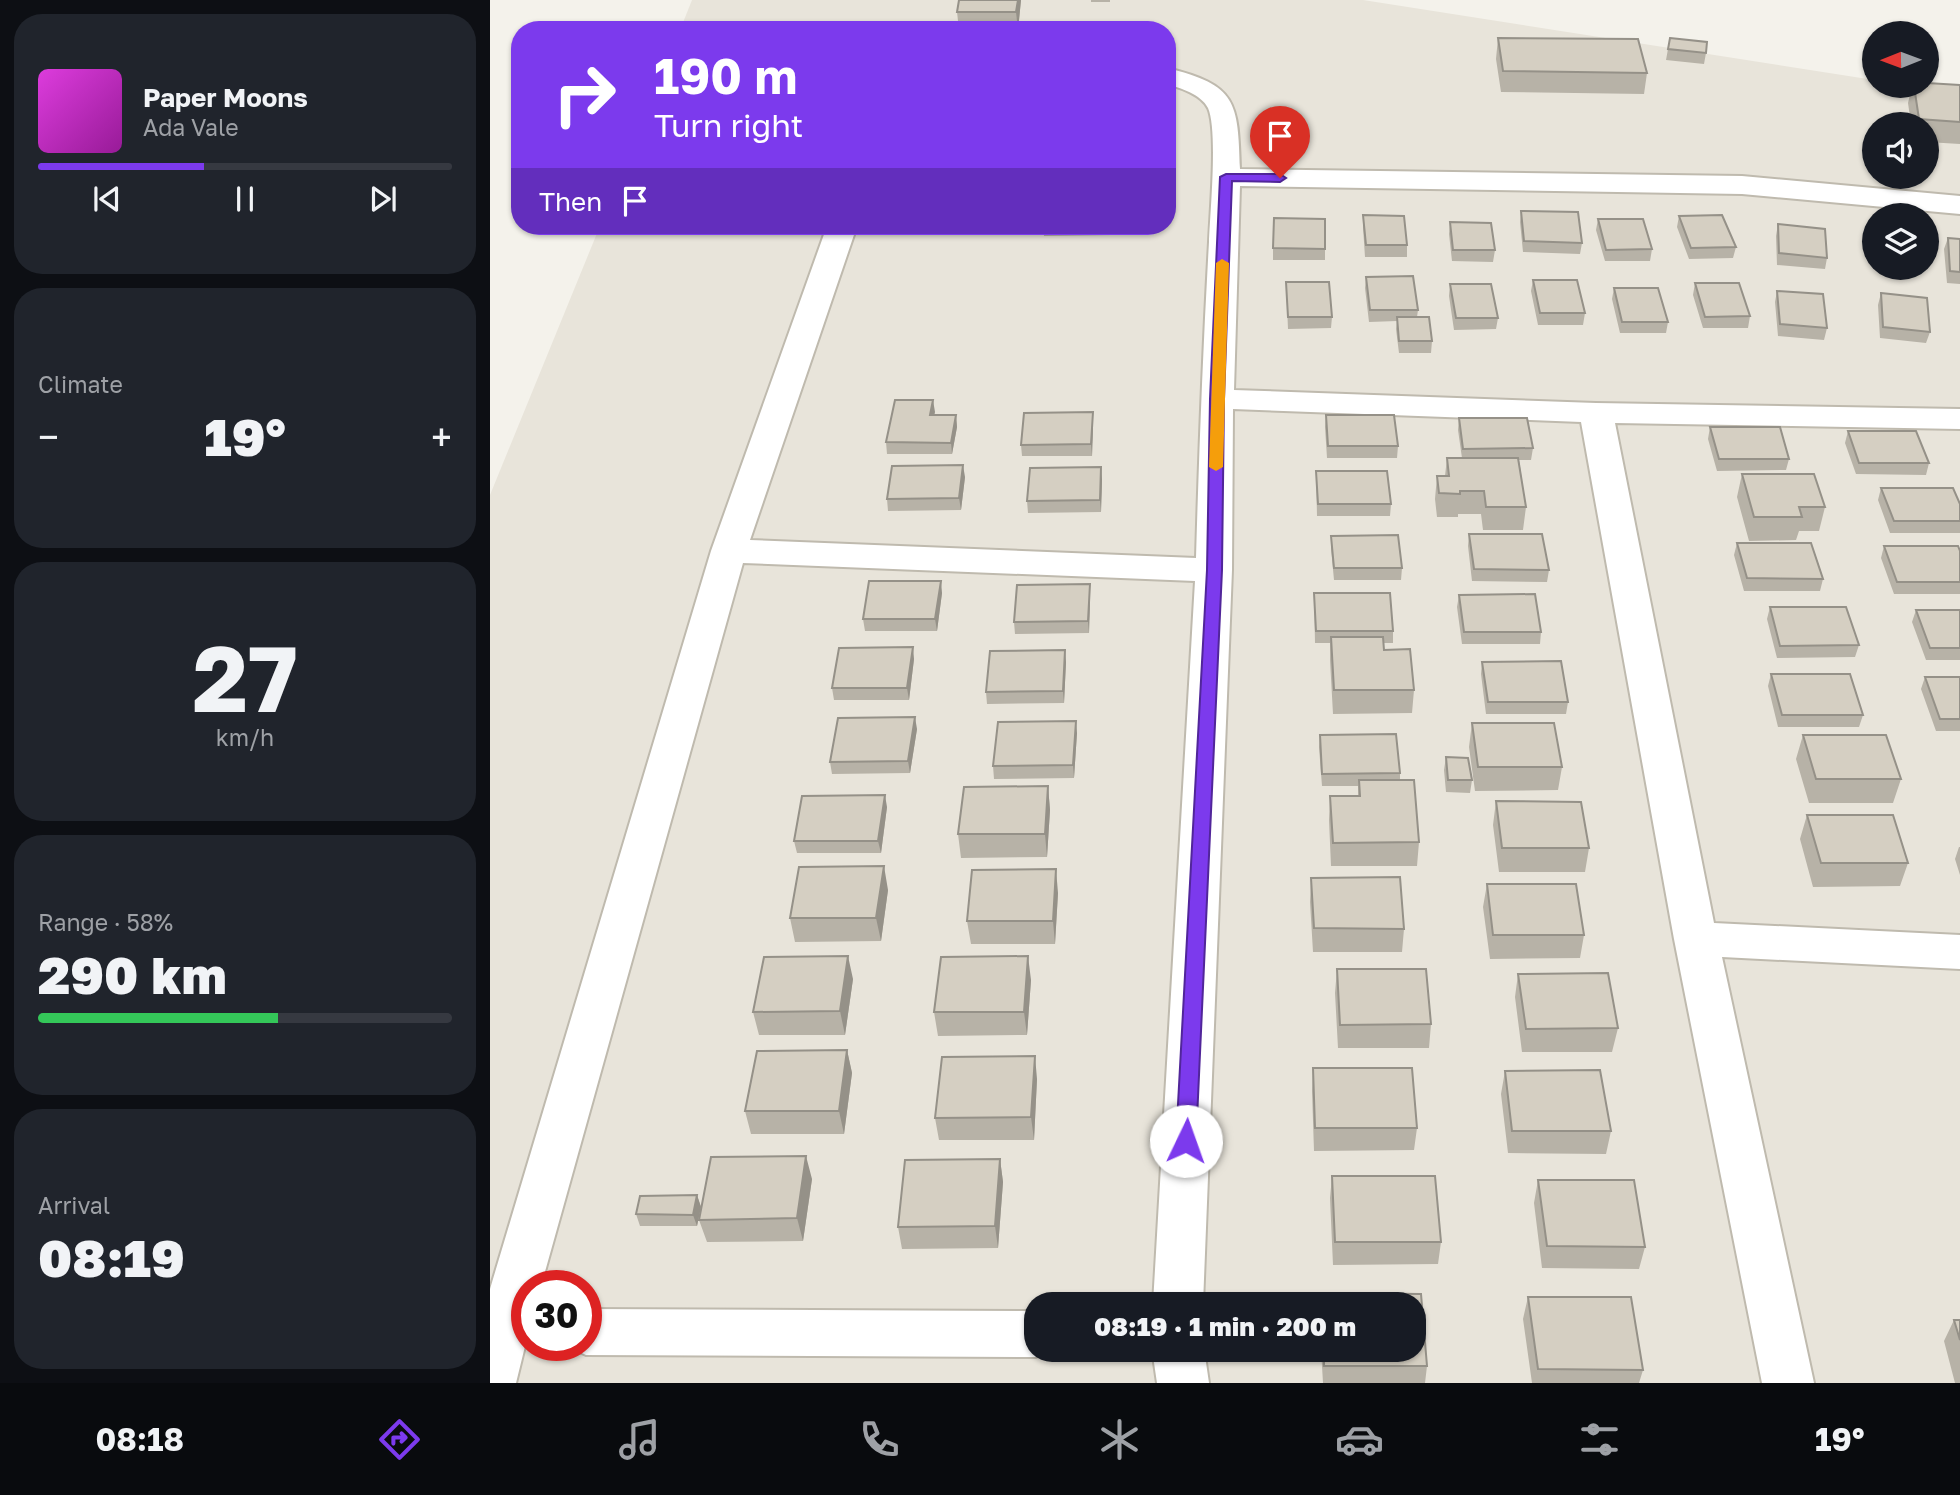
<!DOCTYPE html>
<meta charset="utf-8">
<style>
:root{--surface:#171b24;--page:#20242c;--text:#f1f3f6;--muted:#9ea1a6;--line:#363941;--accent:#7c3aed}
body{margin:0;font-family:"Golos Text",sans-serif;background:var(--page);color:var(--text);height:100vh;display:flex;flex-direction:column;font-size:26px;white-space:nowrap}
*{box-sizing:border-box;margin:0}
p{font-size:23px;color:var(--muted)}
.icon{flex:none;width:38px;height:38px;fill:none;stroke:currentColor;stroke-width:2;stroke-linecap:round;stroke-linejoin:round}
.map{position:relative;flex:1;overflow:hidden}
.details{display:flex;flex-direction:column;gap:14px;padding:14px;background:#0d0f14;width:490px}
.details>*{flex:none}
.guide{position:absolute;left:21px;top:21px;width:665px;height:214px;border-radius:28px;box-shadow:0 2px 5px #0004;background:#7c3aed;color:#fff;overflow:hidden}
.needle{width:46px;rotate:269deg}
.fabs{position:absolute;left:1372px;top:21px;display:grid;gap:14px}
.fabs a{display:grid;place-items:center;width:77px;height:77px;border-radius:50%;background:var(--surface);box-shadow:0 2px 5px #0004;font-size:35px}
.speed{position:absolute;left:21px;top:1270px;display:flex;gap:14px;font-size:35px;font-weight:700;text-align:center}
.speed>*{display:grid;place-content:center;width:91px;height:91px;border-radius:50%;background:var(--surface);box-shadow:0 2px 5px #0004;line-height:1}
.speed .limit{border:10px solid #d22;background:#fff;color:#111}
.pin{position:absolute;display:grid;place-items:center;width:60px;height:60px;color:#fff;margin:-72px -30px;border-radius:50% 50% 50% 0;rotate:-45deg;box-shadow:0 0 7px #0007}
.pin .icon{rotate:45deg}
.me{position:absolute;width:77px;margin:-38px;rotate:3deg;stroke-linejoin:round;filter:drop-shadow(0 0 5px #0008)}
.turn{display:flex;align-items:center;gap:24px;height:147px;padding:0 28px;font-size:32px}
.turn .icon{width:91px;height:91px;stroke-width:2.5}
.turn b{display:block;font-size:49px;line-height:60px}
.then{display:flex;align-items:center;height:66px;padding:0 28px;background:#0003;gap:14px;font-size:26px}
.big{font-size:52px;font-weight:800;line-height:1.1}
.details .widget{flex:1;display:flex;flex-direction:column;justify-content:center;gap:10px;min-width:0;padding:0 24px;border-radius:28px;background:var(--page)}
.details .dial{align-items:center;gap:0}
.dial b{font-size:91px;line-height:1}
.song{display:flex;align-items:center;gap:21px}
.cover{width:84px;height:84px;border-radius:10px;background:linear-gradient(135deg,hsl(300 70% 55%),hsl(300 70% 35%))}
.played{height:7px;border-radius:4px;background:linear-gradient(90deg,var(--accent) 40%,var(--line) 40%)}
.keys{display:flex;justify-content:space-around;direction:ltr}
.heat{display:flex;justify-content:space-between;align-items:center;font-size:38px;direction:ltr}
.charge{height:10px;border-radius:5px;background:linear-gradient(90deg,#34c759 58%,var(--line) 0)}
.trip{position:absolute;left:534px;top:1292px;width:402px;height:70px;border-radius:28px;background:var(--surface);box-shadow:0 2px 5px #0004;font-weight:800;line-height:70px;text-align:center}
.tabs{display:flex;height:112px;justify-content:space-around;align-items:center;background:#090b0e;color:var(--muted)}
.tabs .icon{width:49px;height:49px}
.tabs .active{color:var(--accent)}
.tabs b{font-size:32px;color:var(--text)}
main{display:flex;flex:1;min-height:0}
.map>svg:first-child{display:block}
</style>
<main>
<section class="details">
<div class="widget">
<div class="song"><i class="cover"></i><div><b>Paper Moons</b><p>Ada Vale</p></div></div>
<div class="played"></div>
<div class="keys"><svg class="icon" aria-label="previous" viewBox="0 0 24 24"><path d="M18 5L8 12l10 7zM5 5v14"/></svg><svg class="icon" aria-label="pause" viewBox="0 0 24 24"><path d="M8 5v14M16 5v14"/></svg><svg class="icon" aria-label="next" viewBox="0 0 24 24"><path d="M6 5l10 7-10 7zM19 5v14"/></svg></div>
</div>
<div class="widget"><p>Climate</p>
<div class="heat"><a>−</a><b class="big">19°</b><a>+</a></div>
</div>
<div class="widget dial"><b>27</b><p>km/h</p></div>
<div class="widget"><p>Range · 58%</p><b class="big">290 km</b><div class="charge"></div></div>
<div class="widget"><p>Arrival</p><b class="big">08:19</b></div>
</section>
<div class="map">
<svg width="1470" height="1383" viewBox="0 0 1470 1383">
<rect width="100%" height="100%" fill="#f4f2eb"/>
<path fill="#e8e4da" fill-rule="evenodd" d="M202 0H873L1384 80V86H1422L1470 93V1383H0V495L110 226H677V30H190ZM1384 124H1437V177H1384ZM1384 215H1437V268H1384ZM37 1286H96V1346H37ZM546 1304H924V1349H546Z"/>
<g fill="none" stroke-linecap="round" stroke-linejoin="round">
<g stroke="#bfbaae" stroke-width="4">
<path id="minor" d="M677 68C747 85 748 102 750 169L1252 176 1470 196V214L1252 194 750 186 744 390 1106 403 1470 409V429L1125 423 1224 923 1470 935V969L1232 957 1324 1383H1272L1184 939 1091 422 743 409 742 570 713 1304H663L705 581 253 563 51 1286H37V1338L26 1383H0V1289L221 551 337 226H367L260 540 706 558C709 452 713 347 719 242 720 214 728 130 718 108 711 94 690 88 677 84Z
M96 1309 546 1311V1349H565L546 1357 96 1355 77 1346H96Z
M662 1349H714L719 1383H667Z"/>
</g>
<use href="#minor" fill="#fff" fill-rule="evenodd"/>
</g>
<path fill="#b7b2a7" d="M469 0H531L528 30H469L467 12Z
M601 0H620V2H601Z
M1008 38 1157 73 1154 94 1011 92 1006 59Z
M1180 38 1216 53 1214 64 1176 60Z
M1470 85V144L1437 142V124H1421L1418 103 1422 86Z
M1031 211 1092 243 1090 254 1033 252 1030 222Z
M873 215 917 245V257H875L873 227Z
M1189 216 1246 247 1243 258 1199 259 1187 227Z
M1108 219 1162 249 1160 261H1115L1106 230Z
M960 222 1005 250 1003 262 962 261 959 234Z
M1288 224 1337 258 1335 269 1287 265 1286 236Z
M553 226H622L621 235 554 236Z
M1458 238 1470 239V284L1457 283 1454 249Z
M783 248 835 249V260H783Z
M1391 268H1428L1427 272 1391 269Z
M876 277 928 310 927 317 942 341 941 353H909L906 329 907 321 879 322 875 288Z
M1043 280 1095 313 1093 325H1048L1041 291Z
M796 282 842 317 841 328 798 329Z
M1205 283 1260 316 1258 328H1213L1203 295Z
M960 284 1008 318 1006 329 964 330 959 296Z
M1124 288 1178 322 1176 333H1130L1122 299Z
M1287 291 1337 328 1334 340 1288 336 1285 302Z
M1391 293 1440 332 1436 343 1390 338 1388 305Z
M443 400 444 415H466L467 427 462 454H397L396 442Z
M603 412V424L602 456H532L531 445Z
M836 415 908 446 907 458H837L835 427Z
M969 418 1043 448 1041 460H1029L1036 507 1033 530H993L991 514H968V517H947L945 499 947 476H955L957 458H972L968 430Z
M1220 427 1299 459 1296 470 1227 471 1218 439Z
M1358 431 1439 463 1436 475 1366 474 1355 443Z
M826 471 901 504 900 516H827Z
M1252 474 1335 507 1329 531H1309L1306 540 1259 541 1247 497Z
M475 477 471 510 398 511 397 499Z
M612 479 611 512 538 513 537 501Z
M1391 488 1470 504V533H1400L1388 500Z
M979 534 1059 570 1057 582 982 581 978 546Z
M841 536 912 568 911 580H844L841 548Z
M1247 543 1333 579 1330 591H1254L1244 555Z
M1394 546 1470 551V594H1404L1391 558Z
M452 593 447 631H375L373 619Z
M824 593 903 631V643H894V650L924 690 922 713 843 714 840 660V643H825Z
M969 595 1051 632 1050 644H972L967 607Z
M600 596 599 633 525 634 524 622Z
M1280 607 1369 645 1365 657 1287 658 1277 619Z
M1426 610H1470V660H1436L1422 622Z
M424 659 419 700H344L342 688Z
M576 662 574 703 497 704 496 692Z
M992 662 1078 702 1076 714H996L991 674Z
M1281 674 1373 715 1369 727H1288L1278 686Z
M1435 677H1470V731H1446L1431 689Z
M982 723 1072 767 1068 790 985 791 979 747Z
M427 729 420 773 342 774 340 762Z
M587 733 584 778 504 779 503 766Z
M830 735 910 773V780L929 842 927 866H841L839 820 840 796H868V786H832L829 747Z
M1313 735 1411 779 1403 803H1319L1306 759Z
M956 757 982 780 980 793 956 792 954 770Z
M558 786 560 810 557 857 471 858 468 834Z
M1006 801 1099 848 1095 872H1009L1003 825Z
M397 807 391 853H307L304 841Z
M1317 815 1418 863 1410 886 1323 887 1310 839Z
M1469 847H1470V875L1465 859Z
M821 878 914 929 912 952H823L820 902Z
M997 884 1094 935 1090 958 1000 959 993 907Z
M398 890 391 941 305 942 300 918Z
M568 893 565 944H481L477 921Z
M847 969 941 1024 939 1048H848L845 993Z
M1028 974 1128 1028 1122 1052H1032L1025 997Z
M363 979 355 1035H269L263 1012Z
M541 980 537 1035 448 1036 444 1012Z
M357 1050 362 1073 354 1134H261L255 1111Z
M823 1068 927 1128 924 1150 824 1151 822 1091Z
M1015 1071 1121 1131 1116 1154 1018 1153 1011 1094Z
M547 1079 544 1140H449L445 1118Z
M510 1159 513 1182 508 1248 412 1249 408 1227Z
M842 1176 951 1242 948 1264 843 1265 840 1198Z
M322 1179 313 1241 217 1242 209 1220Z
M1048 1180 1155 1247 1149 1269 1052 1268 1044 1203Z
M207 1195 211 1207 207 1226H150L146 1214Z
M831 1293 931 1294 937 1366 935 1383H833L831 1349H924V1304H831Z
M1038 1297 1153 1370 1149 1383H1042L1033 1319Z
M1464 1320H1470V1383H1465L1454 1341Z"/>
<path fill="#959188" d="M528 0H531L528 30 526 12Z
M443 400 445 412 442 427 440 415Z
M603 412V424L602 456 601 444Z
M466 415 467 427 462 454 461 443Z
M473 465 475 477 471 510 469 498Z
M611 467 612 479 611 512 610 500Z
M451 581 452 593 447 631 445 619Z
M600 584V596L599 633 598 621Z
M423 647 424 659 419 700 417 688Z
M575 650 576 662 574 703 573 691Z
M425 717 427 729 420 773 418 761Z
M586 721 587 733 584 778 583 765Z
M558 786 560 810 557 857 555 834Z
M395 795 397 807 391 853 388 841Z
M394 866 398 890 391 941 386 918Z
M566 869 568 893 565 944 563 921Z
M358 956 363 979 355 1035 350 1011Z
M538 956 541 980 537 1035 534 1012Z
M357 1050 362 1073 354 1134 349 1111Z
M545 1056 547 1079 544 1140 541 1117Z
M316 1156 322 1179 313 1241 307 1218Z
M510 1159 513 1182 508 1248 505 1226Z
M207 1195 211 1207 207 1226 203 1215Z"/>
<path fill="#d5cfc2" stroke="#959188" stroke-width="2" d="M469 0H528L526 12H467Z
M1008 38 1148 39 1157 73 1013 71Z
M1180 38 1217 42 1216 53 1178 49Z
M1437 83 1470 85V122L1429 119 1424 86H1437Z
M1031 211 1088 212 1092 243 1034 241Z
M873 215 914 216 917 245H876Z
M1232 215 1246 247 1201 248 1189 216Z
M784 218 835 219V249L783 248Z
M1108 219H1153L1162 249 1116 250Z
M960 222 1001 223 1005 250H963Z
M1288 224 1335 229 1337 258 1289 253Z
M1458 238 1470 239V272L1460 271Z
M923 276 928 310H880L876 277Z
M1043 280H1087L1095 313H1050Z
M796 282H839L842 317H798Z
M1205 283H1249L1260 316 1215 317Z
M960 284H1001L1008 318H966Z
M1124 288H1168L1178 322H1132Z
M1287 291 1333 294 1337 328 1290 324Z
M1391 293 1437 298 1440 332 1393 327Z
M907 317H939L942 341H909Z
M405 400H443L440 415H466L461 443 396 442Z
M603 412 601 444 531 445 534 413Z
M836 415H904L908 446H838Z
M969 418H1037L1043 448 973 449Z
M1220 427H1290L1299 459H1229Z
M1358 431H1426L1439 463H1369Z
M957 458H1028L1036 507H996L994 491H970V494L949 493 947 476H959Z
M473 465 469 498 397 499 402 466Z
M611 467 610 500 537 501 540 468Z
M826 471H897L901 504H828Z
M1252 474H1324L1335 507H1309L1312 517H1264Z
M1391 488H1463L1470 504V521H1404Z
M979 534H1052L1059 570 984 569Z
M908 535 912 568H844L841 536Z
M1247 543H1321L1333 579 1257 578Z
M1394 546H1468L1470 551V582H1407Z
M379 581H451L445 619H373Z
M600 584 598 621 524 622 527 585Z
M824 593H900L903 631H826Z
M1045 594 1051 632H974L969 595Z
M1280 607H1356L1369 645 1290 646Z
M1426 610H1470V648H1440Z
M841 637H893L894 650 920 649 924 690H844Z
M423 647 417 688H342L349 648Z
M575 650 573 691 496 692 500 651Z
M1071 661 1078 702H998L992 662Z
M1281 674H1360L1373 715H1292Z
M1435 677H1470V719H1450Z
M425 717 418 761 340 762 348 718Z
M586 721 583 765 503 766 508 722Z
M982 723H1064L1072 767H988Z
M906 734 910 773 832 774 830 735Z
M1313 735H1396L1411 779H1326Z
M956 757 978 758 982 780H958Z
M869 780H924L929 842 843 843 840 796H870Z
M558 786 555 834H468L474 787Z
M395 795 388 841H304L312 796Z
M1006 801 1091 802 1099 848H1012Z
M1317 815H1403L1418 863H1331Z
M394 866 386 918H300L309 867Z
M566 869 563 921H477L482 870Z
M910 877 914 929 824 928 821 878Z
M997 884H1086L1094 935H1003Z
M358 956 350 1011 263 1012 274 957Z
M538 956 534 1012H444L451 957Z
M847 969H936L941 1024 850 1025Z
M1118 973 1128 1028 1036 1029 1028 974Z
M357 1050 349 1111H255L267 1051Z
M545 1056 541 1117 445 1118 452 1057Z
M823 1068H922L927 1128H825Z
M1110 1070 1121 1131H1022L1015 1071Z
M316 1156 307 1218 209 1220 221 1157Z
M510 1159 505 1226 408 1227 415 1160Z
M842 1176H945L951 1242H845Z
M1048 1180H1144L1155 1247 1057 1246Z
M207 1195 203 1215 146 1214 150 1196Z
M831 1293 931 1294 937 1366H834V1349H924V1304H832Z
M1038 1297H1141L1153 1370 1048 1369Z
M1464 1320H1470V1340Z"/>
<path fill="#7c3aed" stroke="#51269a" stroke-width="2" d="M736 174H790L796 178 790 182 742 181 734 399 732 570 706 1141 703 1147 696 1149 689 1147 686 1141 717 570 720 399 730 177Z"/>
<path fill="#f59e0b" d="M732 259 739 263 733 467 726 471 719 467 726 263Z"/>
</svg>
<div class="fabs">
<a><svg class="needle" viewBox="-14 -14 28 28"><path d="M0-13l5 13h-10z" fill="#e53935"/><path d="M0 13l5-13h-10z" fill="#9ea1a6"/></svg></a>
<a><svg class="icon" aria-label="sound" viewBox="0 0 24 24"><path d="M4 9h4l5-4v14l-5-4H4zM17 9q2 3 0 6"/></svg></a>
<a><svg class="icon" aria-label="layers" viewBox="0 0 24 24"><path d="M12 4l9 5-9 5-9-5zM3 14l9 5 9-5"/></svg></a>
</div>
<div class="speed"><div class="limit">30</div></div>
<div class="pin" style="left:790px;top:178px;background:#d93025"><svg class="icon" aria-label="arrive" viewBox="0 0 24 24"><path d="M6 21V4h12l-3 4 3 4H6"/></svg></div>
<svg class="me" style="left:696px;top:1141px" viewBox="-20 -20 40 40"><circle r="19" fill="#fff"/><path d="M0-13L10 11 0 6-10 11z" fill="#7c3aed"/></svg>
<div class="trip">08:19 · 1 min · 200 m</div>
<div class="guide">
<div class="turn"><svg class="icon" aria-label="right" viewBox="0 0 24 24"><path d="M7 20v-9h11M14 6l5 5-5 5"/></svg><div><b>190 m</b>Turn right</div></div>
<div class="then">Then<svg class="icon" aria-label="arrive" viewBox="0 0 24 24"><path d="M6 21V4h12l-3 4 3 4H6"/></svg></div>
</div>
</div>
</main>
<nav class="tabs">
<b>08:18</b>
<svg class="icon active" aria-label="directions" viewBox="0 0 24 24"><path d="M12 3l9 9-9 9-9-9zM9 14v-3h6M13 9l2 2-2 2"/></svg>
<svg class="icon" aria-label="music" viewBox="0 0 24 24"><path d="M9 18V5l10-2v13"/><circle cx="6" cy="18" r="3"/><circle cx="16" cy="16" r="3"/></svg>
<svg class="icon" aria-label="phone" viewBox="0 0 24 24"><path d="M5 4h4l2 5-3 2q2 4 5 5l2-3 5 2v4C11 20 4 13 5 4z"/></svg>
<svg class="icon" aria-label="climate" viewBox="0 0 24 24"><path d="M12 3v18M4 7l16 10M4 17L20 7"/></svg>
<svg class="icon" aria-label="car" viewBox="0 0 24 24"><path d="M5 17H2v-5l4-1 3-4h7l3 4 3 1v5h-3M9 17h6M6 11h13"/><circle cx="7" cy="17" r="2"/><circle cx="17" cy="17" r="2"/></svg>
<svg class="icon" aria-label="filters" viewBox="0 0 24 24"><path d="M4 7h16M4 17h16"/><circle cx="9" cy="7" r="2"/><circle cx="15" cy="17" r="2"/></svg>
<b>19°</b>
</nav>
